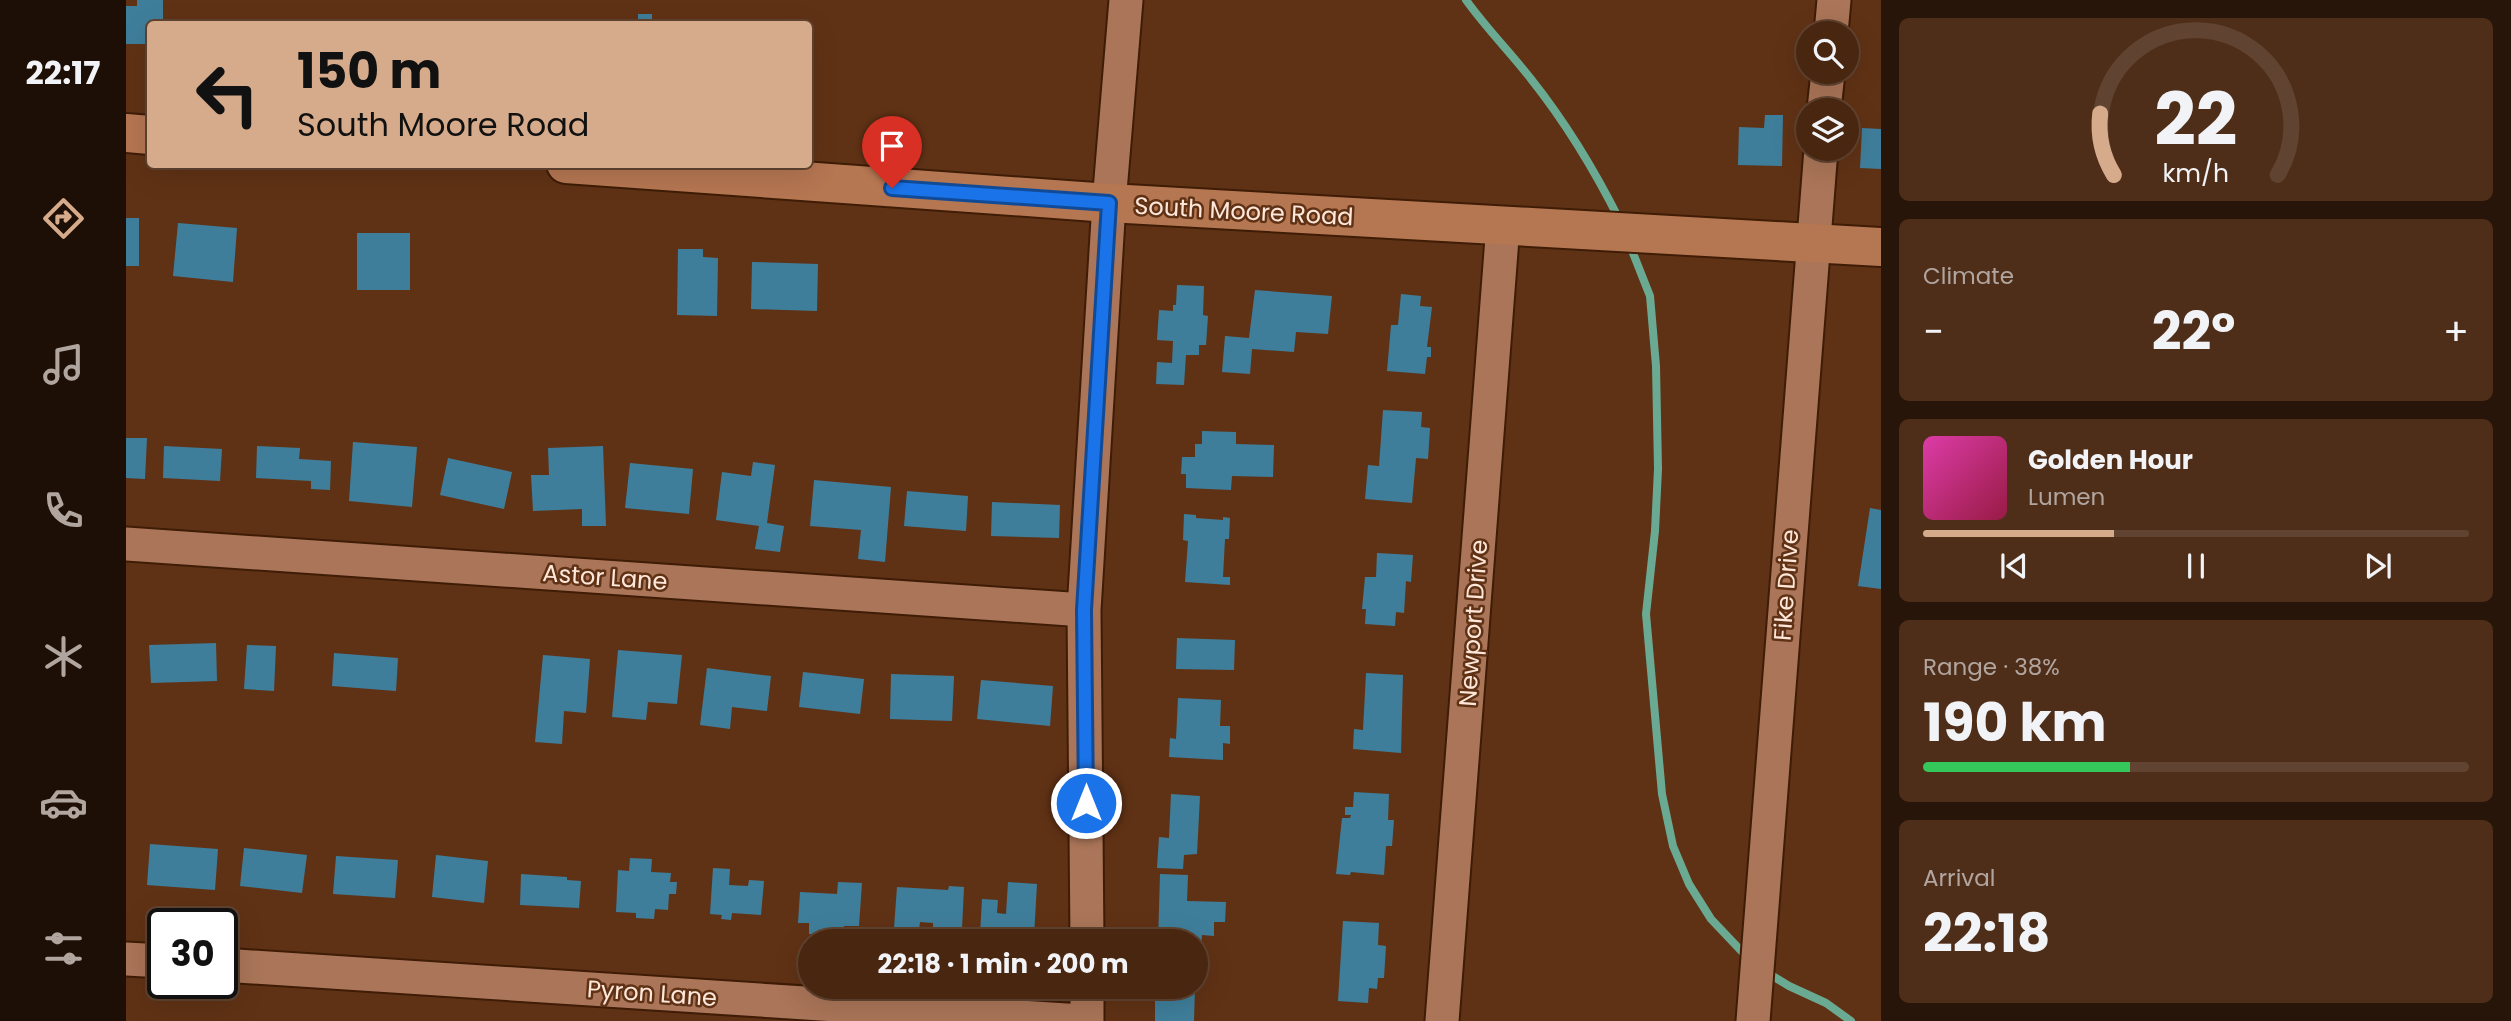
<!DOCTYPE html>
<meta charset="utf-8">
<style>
:root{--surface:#482610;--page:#4f2e19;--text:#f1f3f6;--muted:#b1a59f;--line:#604330;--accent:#d6ab8b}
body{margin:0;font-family:Poppins,sans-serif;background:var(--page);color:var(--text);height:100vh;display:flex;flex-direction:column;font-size:26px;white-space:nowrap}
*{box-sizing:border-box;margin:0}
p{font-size:23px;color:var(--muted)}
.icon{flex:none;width:38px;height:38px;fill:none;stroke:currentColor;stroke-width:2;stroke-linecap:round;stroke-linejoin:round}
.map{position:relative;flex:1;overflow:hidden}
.panel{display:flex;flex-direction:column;gap:18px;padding:18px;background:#281509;width:630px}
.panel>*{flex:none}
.guide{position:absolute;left:21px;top:21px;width:665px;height:147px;border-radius:7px;box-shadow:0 7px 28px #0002,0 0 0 2px var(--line);background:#d6ab8b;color:#111;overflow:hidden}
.fabs{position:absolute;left:1670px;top:21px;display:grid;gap:14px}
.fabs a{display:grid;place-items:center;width:63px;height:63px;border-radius:50%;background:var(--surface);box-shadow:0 7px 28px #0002,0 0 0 2px var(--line);font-size:35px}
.speed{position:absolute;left:21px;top:908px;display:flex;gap:14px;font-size:35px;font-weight:700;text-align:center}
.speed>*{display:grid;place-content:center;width:91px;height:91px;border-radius:50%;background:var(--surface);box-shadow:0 7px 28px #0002,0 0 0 2px var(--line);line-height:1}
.speed .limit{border:4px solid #111;border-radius:10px;background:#fff;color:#111}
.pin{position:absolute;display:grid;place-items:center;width:60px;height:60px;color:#fff;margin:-72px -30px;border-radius:50% 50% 50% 0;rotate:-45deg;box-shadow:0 0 7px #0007}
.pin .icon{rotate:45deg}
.me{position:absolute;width:77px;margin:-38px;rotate:0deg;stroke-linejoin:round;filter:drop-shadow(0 0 5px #0008)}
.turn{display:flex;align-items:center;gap:24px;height:147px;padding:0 35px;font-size:32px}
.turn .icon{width:91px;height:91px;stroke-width:2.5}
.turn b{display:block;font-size:49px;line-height:60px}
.big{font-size:52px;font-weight:700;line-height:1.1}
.panel .tile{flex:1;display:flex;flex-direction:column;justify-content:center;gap:10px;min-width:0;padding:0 24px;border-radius:10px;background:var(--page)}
.panel .dial{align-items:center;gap:0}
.dial svg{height:182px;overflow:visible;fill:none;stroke:var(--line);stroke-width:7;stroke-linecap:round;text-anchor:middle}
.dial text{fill:var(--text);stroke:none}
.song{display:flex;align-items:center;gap:21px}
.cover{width:84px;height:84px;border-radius:10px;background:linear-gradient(135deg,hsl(320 70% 55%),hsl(340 70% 35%))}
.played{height:7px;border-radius:4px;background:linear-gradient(90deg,var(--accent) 35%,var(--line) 35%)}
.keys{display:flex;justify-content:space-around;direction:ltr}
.heat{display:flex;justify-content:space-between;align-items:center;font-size:38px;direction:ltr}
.charge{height:10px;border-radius:5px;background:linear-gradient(90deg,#34c759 38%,var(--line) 0)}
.trip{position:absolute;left:672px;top:929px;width:410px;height:70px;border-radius:35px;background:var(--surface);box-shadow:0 7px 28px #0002,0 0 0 2px var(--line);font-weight:700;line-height:70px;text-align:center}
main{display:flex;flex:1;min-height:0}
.dock{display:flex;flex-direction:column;width:126px;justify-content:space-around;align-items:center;background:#1d0f06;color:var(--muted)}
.dock .icon{width:49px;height:49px}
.dock .selected{color:var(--accent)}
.dock b{font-size:32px;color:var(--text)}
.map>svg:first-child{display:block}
</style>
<main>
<nav class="dock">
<b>22:17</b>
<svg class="icon selected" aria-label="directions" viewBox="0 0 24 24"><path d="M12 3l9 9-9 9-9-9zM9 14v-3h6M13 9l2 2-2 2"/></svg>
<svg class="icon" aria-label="music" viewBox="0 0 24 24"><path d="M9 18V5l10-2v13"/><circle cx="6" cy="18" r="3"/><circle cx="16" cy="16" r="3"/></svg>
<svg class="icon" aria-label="phone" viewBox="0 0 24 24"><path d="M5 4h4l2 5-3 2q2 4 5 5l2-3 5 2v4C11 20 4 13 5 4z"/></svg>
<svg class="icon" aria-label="climate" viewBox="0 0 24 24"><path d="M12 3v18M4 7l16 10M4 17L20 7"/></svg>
<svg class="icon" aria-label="car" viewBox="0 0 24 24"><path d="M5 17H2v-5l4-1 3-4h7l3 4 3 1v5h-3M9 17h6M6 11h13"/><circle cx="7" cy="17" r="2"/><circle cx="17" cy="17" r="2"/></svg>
<svg class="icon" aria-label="filters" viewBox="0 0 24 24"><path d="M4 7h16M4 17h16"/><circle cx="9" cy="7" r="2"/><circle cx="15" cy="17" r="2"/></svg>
</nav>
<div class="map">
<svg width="1755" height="1021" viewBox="0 0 1755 1021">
<rect width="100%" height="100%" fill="#603215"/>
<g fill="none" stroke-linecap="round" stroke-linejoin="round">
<path stroke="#6baa92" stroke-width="8" d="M1340 0C1360 28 1384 52 1405 79 1440 123 1469 171 1494 221
M1503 243 1524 296 1530 366 1532 469 1529 531 1520 614 1536 794 1547 846 1563 884 1585 919 1622 958
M1640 972 1663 986 1700 1003 1725 1021"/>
</g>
<path fill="#3f7e9b" d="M11 0H37V24H24V44H0V6H11Z
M512 14H526V24H512Z
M1639 115H1657L1656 166 1612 165 1613 127 1638 128Z
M1736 128 1755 129V169L1734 168Z
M0 218H13V266H0Z
M52 223 111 228 107 282 47 276Z
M231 233H284V290H231Z
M552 249H577V257L592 258 591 316 551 315Z
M626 262 692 264 691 311 625 309Z
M1051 285 1078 286 1077 315 1082 316 1080 345H1073V355H1060L1058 385 1030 384 1031 362 1046 363 1047 341 1031 340 1033 310 1047 311V305H1050Z
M1129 290 1206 296 1202 334 1170 332 1168 352 1126 349 1124 374 1096 372 1099 336 1123 338Z
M1275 294 1295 296 1294 306 1306 307 1301 347H1305V357H1301L1299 374 1261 371 1265 325H1272Z
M1257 410 1296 412 1295 427 1304 428 1302 459 1290 458 1286 503 1239 499 1242 465 1253 466Z
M1076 431 1110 432V444L1148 445 1147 477 1106 476 1105 490 1060 488V474H1055L1056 457H1069V444H1076Z
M0 438H21L19 479 0 478Z
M227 442 291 447 286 507 223 501Z
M38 446 96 449 94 481 37 478Z
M131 446 174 448 173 459 205 461 204 490 185 489V481L130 478Z
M477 446 480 526H456V509L407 511 405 475H423L422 448Z
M322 458 386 472 378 509 314 495Z
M627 462 649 465 641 523 658 526 654 552 629 549 633 526 590 520 596 472 625 476Z
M504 463 567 469 563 514 499 508Z
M688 480 765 487 759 562 732 559 735 530 684 526Z
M781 491 842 496 840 531 778 526Z
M866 502 934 505 933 538 865 536Z
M1744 508 1755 510V589L1732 586Z
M1058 514 1070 515V518L1097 520V517L1104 518 1103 539H1099L1097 577H1104V585L1059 582 1062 541 1057 540Z
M1251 553 1287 555 1285 582 1280 581 1278 613 1270 612 1269 626 1239 624 1240 609H1236L1239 577H1250Z
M1051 638 1109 640 1108 670 1050 669Z
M90 643 91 681 25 683 23 645Z
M121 645 150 646 148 691 118 689Z
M492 650 556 655 551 704 522 702 520 720 486 717Z
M208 653 272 658 270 691 206 686Z
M417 655 464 659 460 713 438 711 436 744 409 742Z
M581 668 645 676 641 711 606 707 604 729 574 725Z
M677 672 738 679 734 714 673 707Z
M1240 673 1277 675 1275 753 1227 749 1228 729 1237 730Z
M765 674 828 676 826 721 764 719Z
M855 680 927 686 924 726 851 719Z
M1052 698 1095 700 1094 726H1104V744L1097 743V760L1043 757 1044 738 1050 739Z
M1228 792 1263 794 1262 820H1268L1266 846H1260L1258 875 1225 872 1224 875 1210 874 1216 818H1224L1225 815H1219V807H1227Z
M1045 794 1074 796 1071 854 1058 855 1057 869 1031 868 1033 837 1043 838Z
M24 844 92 849 89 890 21 885Z
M118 848 181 855 176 893 114 886Z
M310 855 362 861 358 903 306 897Z
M210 856 272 860 269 898 207 894Z
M504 858 526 859 525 872 545 873 544 882H551L550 894H543L542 910 529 909 528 919 510 918V913L490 912 492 870 503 871Z
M587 868 604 869 603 885 622 886 623 880 638 881 635 915 606 913 605 920 595 919 596 915 584 914Z
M395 874 441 877V880L455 881 453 908 394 905Z
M1034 874 1062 875 1061 901 1100 902 1099 922H1088V936L1076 935 1075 948H1069V942H1032Z
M712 882 736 883 733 926H718L717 936 683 934V923H672L674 892 711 894Z
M882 882 911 884 908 936 893 935V937L854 934 856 899 872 900 871 913 880 914Z
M823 886 838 887 836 929 807 927V923L794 922 793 930 768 928 771 887 822 890Z
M1217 921 1253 923 1252 945 1260 946 1258 978H1252L1251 989 1243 988 1242 1003 1212 1001Z
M1040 987H1069L1068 1021H1029V998H1040Z"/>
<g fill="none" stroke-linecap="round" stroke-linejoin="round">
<g stroke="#3e1c06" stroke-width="37">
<path id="minor" d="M1705 33 1708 0
M1698 110 1702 72
M0 544 958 610
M961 942 958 610 983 203 1000 0
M0 959 37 961
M96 965 956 1021
M961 987V1021
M1316 1021 1377 225
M1627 1021 1695 149"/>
</g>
<g stroke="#3e1c06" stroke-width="42">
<path id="secondary" d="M0 133 24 135
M440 164 983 203 1755 247"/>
</g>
<use href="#minor" stroke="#aa7558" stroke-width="33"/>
<use href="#secondary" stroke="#b57652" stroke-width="38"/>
</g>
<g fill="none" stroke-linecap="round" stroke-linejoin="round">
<g stroke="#114b97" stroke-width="18">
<path id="route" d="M766 188 983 203 958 610 960 803"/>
</g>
<use href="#route" stroke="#1a73e8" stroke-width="12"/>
</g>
<g text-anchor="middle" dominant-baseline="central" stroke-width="5" stroke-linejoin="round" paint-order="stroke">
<g font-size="24" fill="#ffe7da" stroke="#603215">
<text transform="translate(1118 211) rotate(3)">South Moore Road</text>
<text transform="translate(479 577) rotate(4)">Astor Lane</text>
<text transform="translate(1660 585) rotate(-86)">Fike Drive</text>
<text transform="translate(1347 623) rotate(-86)">Newport Drive</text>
<text transform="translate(526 993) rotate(4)">Pyron Lane</text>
</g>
</g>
</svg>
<div class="fabs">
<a><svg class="icon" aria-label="search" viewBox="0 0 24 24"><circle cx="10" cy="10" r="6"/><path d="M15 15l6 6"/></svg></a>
<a><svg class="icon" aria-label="layers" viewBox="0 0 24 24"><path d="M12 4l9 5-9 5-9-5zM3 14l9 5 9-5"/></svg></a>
</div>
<div class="speed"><div class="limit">30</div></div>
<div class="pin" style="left:766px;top:188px;background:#d93025"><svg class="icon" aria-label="arrive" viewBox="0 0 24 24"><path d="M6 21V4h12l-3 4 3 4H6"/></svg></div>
<svg class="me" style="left:960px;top:803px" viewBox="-20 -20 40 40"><circle r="17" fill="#1a73e8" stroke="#fff" stroke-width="3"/><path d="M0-11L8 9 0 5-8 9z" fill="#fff"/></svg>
<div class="trip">22:18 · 1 min · 200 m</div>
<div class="guide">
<div class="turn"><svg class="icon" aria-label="left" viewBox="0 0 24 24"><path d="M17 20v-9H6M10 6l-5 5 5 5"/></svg><div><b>150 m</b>South Moore Road</div></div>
</div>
</div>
<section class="panel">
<div class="tile dial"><svg viewBox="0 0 100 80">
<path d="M14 69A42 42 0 1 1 86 69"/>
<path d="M14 69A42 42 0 0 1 8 42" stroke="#d6ab8b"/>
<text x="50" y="56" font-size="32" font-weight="700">22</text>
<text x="50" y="72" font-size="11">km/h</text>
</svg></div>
<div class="tile"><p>Climate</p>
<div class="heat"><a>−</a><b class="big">22°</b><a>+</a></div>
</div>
<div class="tile">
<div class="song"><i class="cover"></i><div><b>Golden Hour</b><p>Lumen</p></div></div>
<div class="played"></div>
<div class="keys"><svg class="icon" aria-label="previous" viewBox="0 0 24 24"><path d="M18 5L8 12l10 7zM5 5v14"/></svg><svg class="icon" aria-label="pause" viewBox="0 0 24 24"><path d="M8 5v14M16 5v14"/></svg><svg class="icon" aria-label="next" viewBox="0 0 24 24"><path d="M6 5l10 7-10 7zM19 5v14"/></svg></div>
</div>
<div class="tile"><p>Range · 38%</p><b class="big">190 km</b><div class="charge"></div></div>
<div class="tile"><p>Arrival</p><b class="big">22:18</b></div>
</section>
</main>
